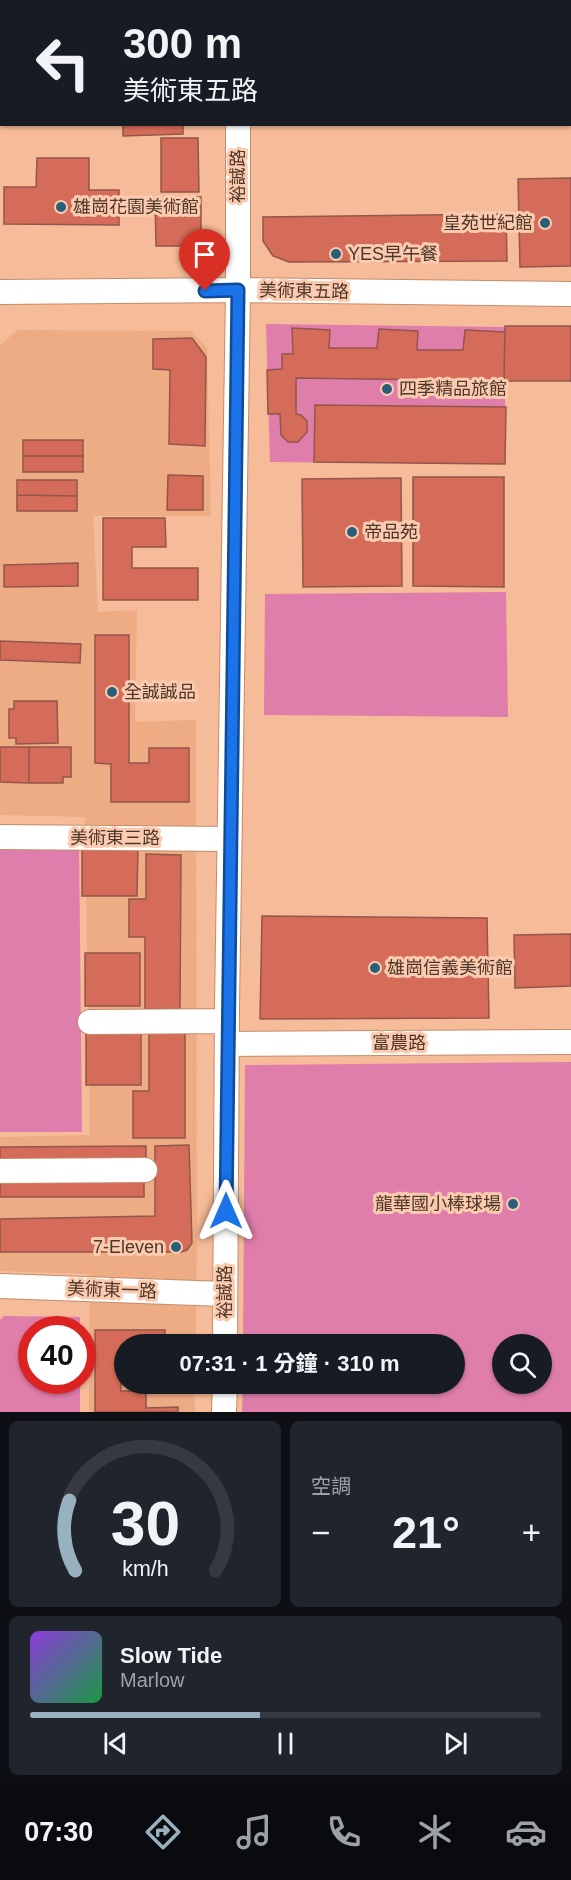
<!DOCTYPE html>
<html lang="zh-TW">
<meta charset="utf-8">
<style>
:root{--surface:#171b24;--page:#20242c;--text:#f1f3f6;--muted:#9ea1a6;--line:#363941;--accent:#97b1be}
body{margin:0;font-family:Arial,"Noto Sans TC",sans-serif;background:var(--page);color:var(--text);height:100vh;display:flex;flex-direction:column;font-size:22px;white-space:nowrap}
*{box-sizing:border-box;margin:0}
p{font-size:20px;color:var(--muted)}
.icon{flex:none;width:33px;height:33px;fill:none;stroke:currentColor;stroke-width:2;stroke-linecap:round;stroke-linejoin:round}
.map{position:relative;height:1412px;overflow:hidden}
.panel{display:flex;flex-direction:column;gap:9px;padding:9px;background:#0d0f14;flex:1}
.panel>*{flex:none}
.hud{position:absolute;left:0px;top:0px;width:572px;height:126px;box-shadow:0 2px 4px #0004;background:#171b24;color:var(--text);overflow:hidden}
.tools{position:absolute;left:492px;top:1334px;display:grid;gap:12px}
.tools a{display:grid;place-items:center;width:60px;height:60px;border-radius:50%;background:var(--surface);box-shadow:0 2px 4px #0004;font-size:30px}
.speed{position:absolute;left:18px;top:1316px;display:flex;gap:12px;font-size:30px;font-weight:700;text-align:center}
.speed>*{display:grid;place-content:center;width:78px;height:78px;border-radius:50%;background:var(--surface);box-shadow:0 2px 4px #0004;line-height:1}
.speed .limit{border:9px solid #d22;background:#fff;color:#111}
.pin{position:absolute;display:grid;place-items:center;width:51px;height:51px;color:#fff;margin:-62px -26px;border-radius:50% 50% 50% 0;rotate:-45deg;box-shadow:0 0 6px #0007}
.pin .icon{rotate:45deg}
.me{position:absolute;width:66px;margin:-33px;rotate:0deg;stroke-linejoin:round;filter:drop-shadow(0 0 4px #0008)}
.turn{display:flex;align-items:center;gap:21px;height:126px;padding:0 24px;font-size:27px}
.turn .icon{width:78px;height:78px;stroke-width:2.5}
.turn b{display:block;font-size:42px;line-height:51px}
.big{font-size:45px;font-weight:700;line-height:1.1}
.panel .tile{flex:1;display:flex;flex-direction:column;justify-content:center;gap:9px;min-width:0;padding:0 21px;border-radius:9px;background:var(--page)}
.panel .dial{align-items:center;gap:0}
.dial svg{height:156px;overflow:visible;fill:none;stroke:var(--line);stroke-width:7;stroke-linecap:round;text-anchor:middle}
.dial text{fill:var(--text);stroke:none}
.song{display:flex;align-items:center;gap:18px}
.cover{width:72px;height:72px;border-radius:9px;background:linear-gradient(135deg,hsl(270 70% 55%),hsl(140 70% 35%))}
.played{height:6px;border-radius:3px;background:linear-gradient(90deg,var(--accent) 45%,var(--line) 45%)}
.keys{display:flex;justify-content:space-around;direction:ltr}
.heat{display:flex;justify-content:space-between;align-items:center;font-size:33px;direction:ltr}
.panel .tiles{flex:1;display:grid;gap:9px;grid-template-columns:1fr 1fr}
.tile:last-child{grid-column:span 2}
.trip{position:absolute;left:114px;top:1334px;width:351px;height:60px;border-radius:30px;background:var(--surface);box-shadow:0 2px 4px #0004;font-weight:700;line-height:60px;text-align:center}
.menu{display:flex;height:96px;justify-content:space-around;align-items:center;background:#090b0e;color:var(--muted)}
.menu .icon{width:42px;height:42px}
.menu .selected{color:var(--accent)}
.menu b{font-size:27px;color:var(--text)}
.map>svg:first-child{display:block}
</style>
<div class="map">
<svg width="571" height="1412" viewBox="0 0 571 1412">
<rect width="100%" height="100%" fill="#f6bb98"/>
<path fill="#eeac85" d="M18 330 191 331 207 348 211 516H93L98 612 137 610 135 722 196 720 197 1245 196 1344H124V1383H195V1412H89L90 1274 0 1271V1137L90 1135 85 817 0 815V345Z"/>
<path fill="#df7eab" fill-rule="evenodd" d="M266 324 505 327V464L270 462Z
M506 592 508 717 264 715 265 594Z
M79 844 82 1132H0V845Z
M571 1062V1412H242L243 1383H454V1344H243L245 1065ZM502 1344H542V1383H502Z
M4 1316 80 1317V1329H32V1380H80V1412H0V1320Z"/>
<path fill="#d56c59" stroke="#93564a" stroke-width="1.5" d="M123 124H183V134L123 136Z
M161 138H198L199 192H161Z
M37 158H89V190H119V225L4 224V187H36Z
M571 178V266L520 267 518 179Z
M201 197V240L192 246H156L155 199Z
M506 214 507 261 289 262 273 256 263 241V217Z
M505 326H571V381H504Z
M292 328 330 330 329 348H377L379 329 418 331 417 350H463L465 330 505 332 504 381 296 378V414L301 415 307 421V432L298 442H288L281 435 280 414H268L267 370 282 369V354H293Z
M192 338 206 357 205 446 169 444 170 370 153 369V339Z
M315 405 506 407 505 464 314 462Z
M23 440H83V456H23Z
M23 456H83V472H23Z
M168 475 203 476V510H167Z
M413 477H504V587L413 586Z
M401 478 402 586 303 587 302 479Z
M17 480H77V496L17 495Z
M17 495 77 496V511H17Z
M103 518H165L166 547H132V568H198V600H103Z
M78 563V586L4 587V565Z
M95 635H129V763H149V748H189V802H111V764L95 763Z
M0 641 81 644 80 663 0 660Z
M14 701H57L58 743 16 744V738H9V709H14Z
M0 747H29V783L0 782Z
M29 747H71V777H63V783H29Z
M82 848H138L137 896H82Z
M146 854 181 855 180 1009H145V937H129V899H146Z
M262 916 487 918 489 1018 260 1019Z
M571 934V986L515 988 514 935Z
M85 953H140V1006H85Z
M149 1028H185V1138H133V1091H149Z
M86 1032H141V1085H86Z
M189 1145 192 1243 187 1250 181 1252H0V1219L155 1216V1146Z
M146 1146V1165L0 1166V1147Z
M144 1177V1197H0V1178Z
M95 1330H165V1344L121 1345V1391H146V1408L178 1407V1412H95Z"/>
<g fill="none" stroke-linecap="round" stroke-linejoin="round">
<g stroke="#c48c6a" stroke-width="26">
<path id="minor" d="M239 2V0
M0 292 238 290 571 294
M0 837 229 839
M90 1022 227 1021
M227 1044 571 1042
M0 1171 145 1170
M0 1286 225 1294
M225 1344 227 1006 238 290V124
M224 1412 225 1383"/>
</g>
<use href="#minor" stroke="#fff" stroke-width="24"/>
</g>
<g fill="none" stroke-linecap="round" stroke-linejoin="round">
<g stroke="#114b97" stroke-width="15">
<path id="route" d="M205 291 238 290 226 1211"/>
</g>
<use href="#route" stroke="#1a73e8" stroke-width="10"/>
</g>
<g fill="#28607a" stroke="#fbcbaf" stroke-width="2">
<circle cx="61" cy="207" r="6"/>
<circle cx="545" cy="223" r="6"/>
<circle cx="336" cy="254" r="6"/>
<circle cx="387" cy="389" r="6"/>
<circle cx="352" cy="532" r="6"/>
<circle cx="112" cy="692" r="6"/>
<circle cx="375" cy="968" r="6"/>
<circle cx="513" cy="1204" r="6"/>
<circle cx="176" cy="1247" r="6"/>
</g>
<g text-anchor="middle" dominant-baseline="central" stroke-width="6" stroke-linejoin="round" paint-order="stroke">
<g font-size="18" fill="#4e3628" stroke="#fbcbaf">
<text transform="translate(238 176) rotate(-90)">裕誠路</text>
<text transform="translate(304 291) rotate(1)">美術東五路</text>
<text x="115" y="838">美術東三路</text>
<text x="399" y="1043">富農路</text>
<text transform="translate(112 1290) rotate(2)">美術東一路</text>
<text transform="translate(225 1292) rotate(-90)">裕誠路</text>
</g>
<g font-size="18" fill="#4e3628" stroke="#fbcbaf" text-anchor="start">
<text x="73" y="207">雄崗花園美術館</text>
<text x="533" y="223" text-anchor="end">皇苑世紀館</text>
<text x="348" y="254">YES早午餐</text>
<text x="399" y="389">四季精品旅館</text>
<text x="364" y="532">帝品苑</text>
<text x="124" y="692">全誠誠品</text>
<text x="387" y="968">雄崗信義美術館</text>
<text x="501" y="1204" text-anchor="end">龍華國小棒球場</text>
<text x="164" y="1247" text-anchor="end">7-Eleven</text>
</g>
</g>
</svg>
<div class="tools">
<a><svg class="icon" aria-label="search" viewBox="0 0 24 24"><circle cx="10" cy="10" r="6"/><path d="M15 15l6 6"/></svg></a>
</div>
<div class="speed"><div class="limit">40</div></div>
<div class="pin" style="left:205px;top:291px;background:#d93025"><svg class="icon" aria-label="arrive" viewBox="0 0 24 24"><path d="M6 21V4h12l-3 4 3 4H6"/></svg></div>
<svg class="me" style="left:226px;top:1211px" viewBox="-20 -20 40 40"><path d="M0-17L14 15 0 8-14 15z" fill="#1a73e8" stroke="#fff" stroke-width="4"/></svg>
<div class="trip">07:31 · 1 分鐘 · 310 m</div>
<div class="hud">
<div class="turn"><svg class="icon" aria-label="left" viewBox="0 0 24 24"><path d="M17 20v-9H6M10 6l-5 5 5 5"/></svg><div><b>300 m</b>美術東五路</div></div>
</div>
</div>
<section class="panel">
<div class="tiles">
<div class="tile dial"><svg viewBox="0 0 100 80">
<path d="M14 69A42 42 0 1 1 86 69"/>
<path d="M14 69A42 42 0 0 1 11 33" stroke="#97b1be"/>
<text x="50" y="56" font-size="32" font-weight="700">30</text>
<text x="50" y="72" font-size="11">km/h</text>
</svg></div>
<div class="tile"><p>空調</p>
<div class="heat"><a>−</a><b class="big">21°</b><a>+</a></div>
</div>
<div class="tile">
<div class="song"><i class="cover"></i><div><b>Slow Tide</b><p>Marlow</p></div></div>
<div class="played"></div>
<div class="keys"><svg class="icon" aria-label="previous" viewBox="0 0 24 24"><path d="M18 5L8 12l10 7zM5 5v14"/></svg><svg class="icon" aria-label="pause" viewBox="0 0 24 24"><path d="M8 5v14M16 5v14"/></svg><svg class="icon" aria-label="next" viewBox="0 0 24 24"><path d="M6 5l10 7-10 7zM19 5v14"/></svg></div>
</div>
</div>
</section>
<nav class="menu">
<b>07:30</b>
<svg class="icon selected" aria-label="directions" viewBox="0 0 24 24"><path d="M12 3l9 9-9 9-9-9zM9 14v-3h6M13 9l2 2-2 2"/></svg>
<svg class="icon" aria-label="music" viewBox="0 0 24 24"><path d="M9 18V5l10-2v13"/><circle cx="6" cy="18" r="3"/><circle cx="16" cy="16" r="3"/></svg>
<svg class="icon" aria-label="phone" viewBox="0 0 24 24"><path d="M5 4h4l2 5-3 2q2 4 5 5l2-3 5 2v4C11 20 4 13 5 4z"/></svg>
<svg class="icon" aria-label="climate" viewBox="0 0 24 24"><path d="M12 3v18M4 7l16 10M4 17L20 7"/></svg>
<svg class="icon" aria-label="car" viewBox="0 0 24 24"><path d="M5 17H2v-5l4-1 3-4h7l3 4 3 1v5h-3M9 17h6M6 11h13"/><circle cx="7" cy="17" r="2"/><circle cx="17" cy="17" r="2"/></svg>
</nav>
